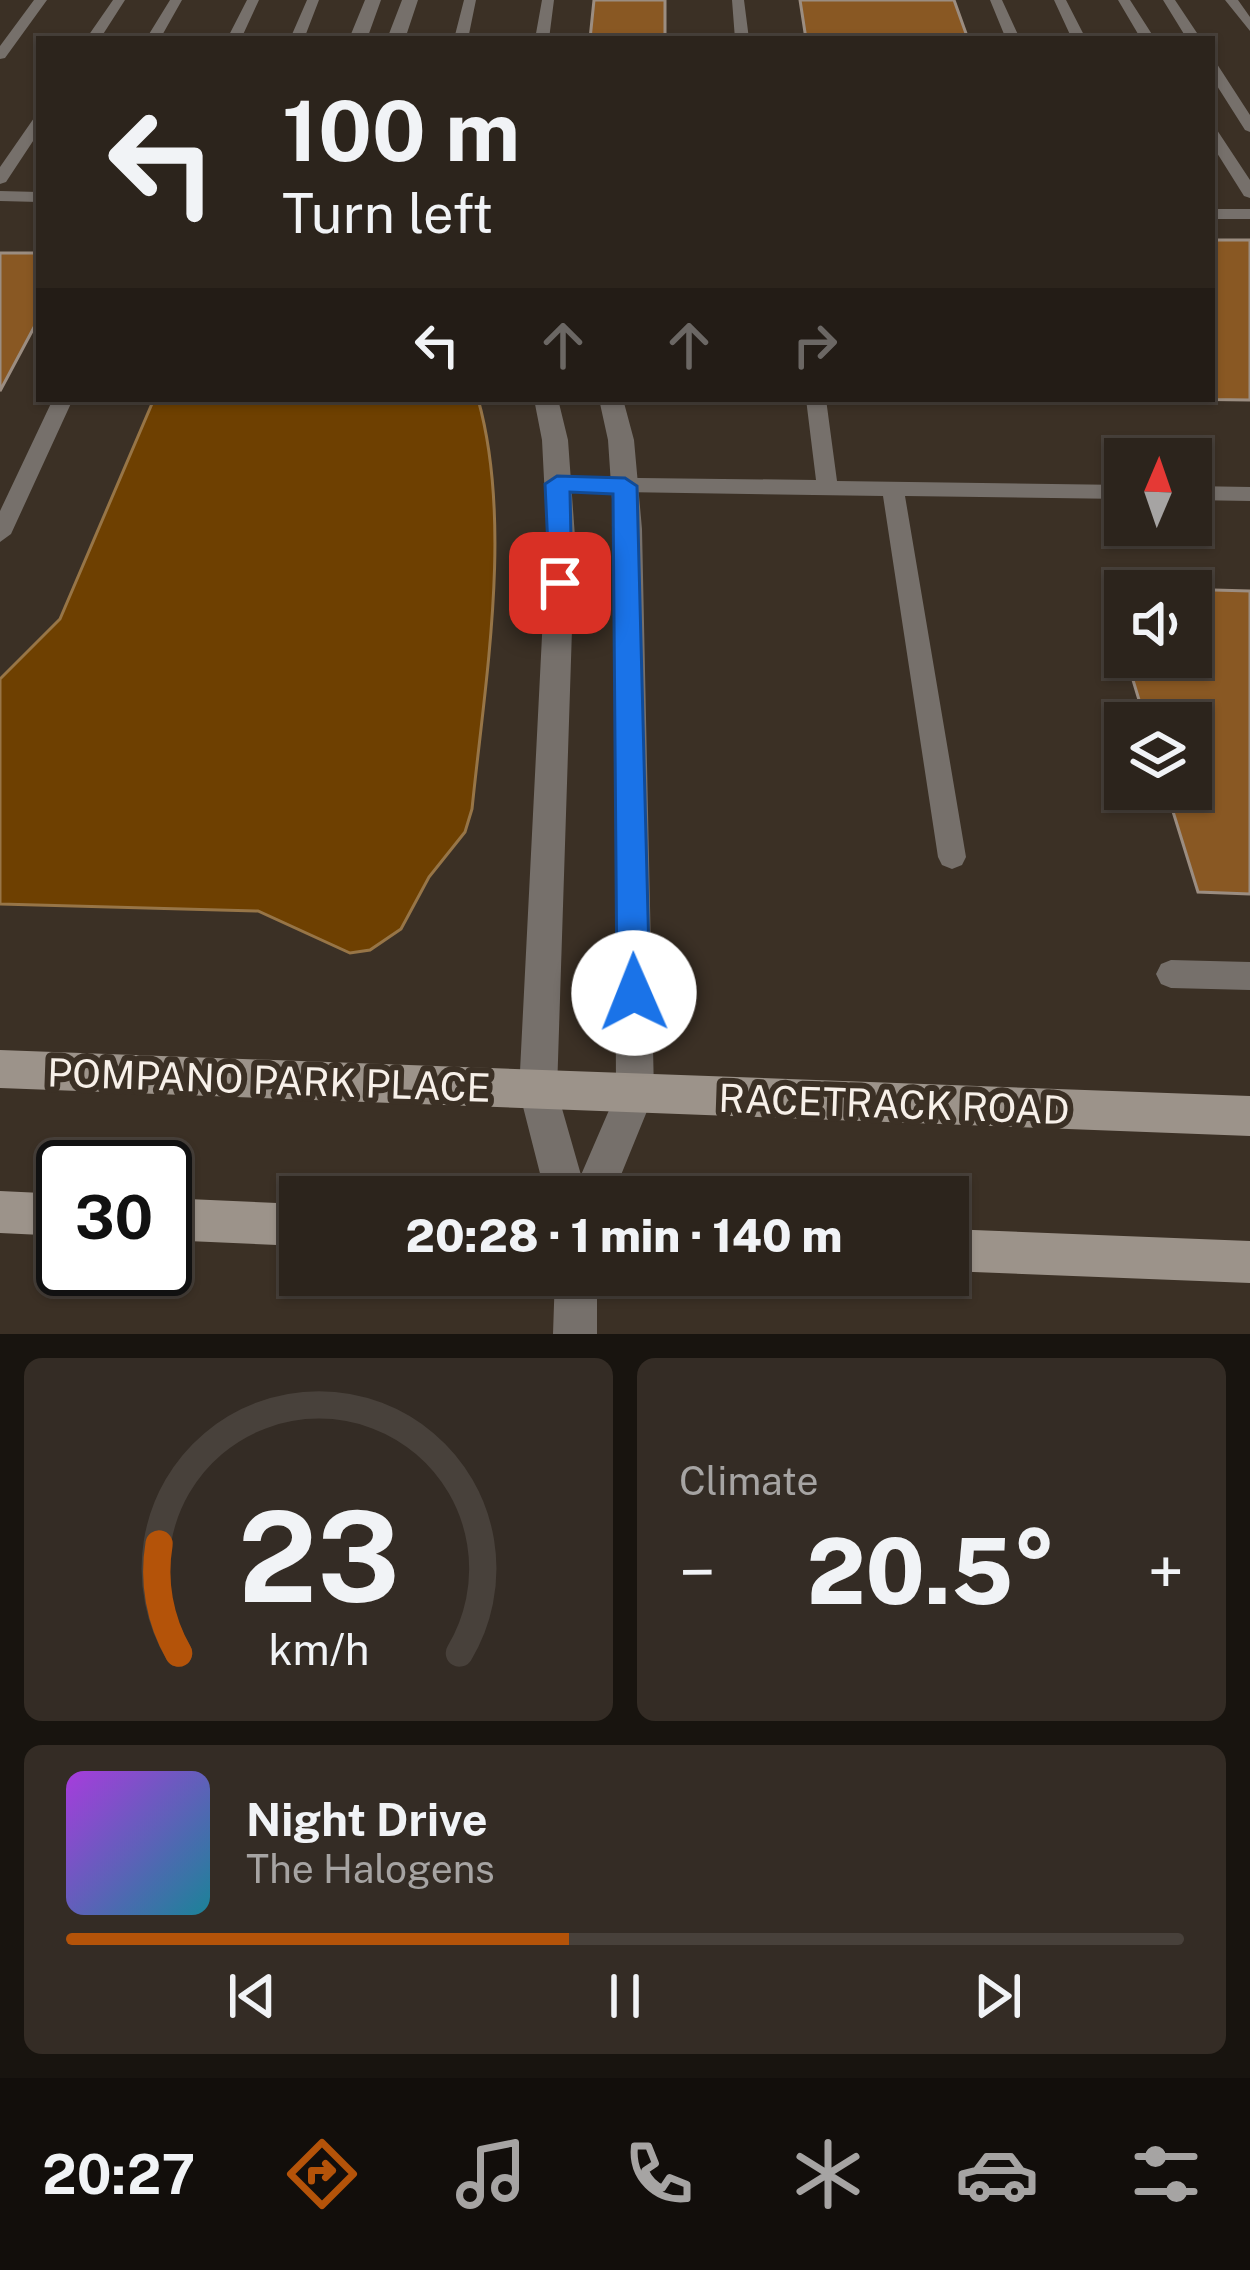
<!DOCTYPE html>
<meta charset="utf-8">
<style>
:root{--surface:#2c241c;--page:#342c25;--text:#f1f3f6;--muted:#a6a4a3;--line:#48413b;--accent:#b45309}
body{margin:0;font-family:"Public Sans",sans-serif;background:var(--page);color:var(--text);height:100vh;display:flex;flex-direction:column;font-size:45px;white-space:nowrap}
*{box-sizing:border-box;margin:0}
p{font-size:39px;color:var(--muted)}
.icon{flex:none;width:66px;height:66px;fill:none;stroke:currentColor;stroke-width:2;stroke-linecap:round;stroke-linejoin:round}
.map{position:relative;height:1334px;overflow:hidden}
.drawer{display:flex;flex-direction:column;gap:24px;padding:24px;background:#18140f;flex:1}
.drawer>*{flex:none}
.guide{position:absolute;left:36px;top:36px;width:1179px;height:366px;border-radius:0px;box-shadow:0 3px 9px #0004,0 0 0 3px var(--line);background:#2c241c;color:var(--text);overflow:hidden}
.needle{width:78px;rotate:2deg}
.tools{position:absolute;left:1104px;top:438px;display:grid;gap:24px}
.tools a{display:grid;place-items:center;width:108px;height:108px;border-radius:0px;background:var(--surface);box-shadow:0 3px 9px #0004,0 0 0 3px var(--line);font-size:60px}
.speed{position:absolute;left:36px;top:1140px;display:flex;gap:24px;font-size:60px;font-weight:700;text-align:center}
.speed>*{display:grid;place-content:center;width:156px;height:156px;border-radius:50%;background:var(--surface);box-shadow:0 3px 9px #0004,0 0 0 3px var(--line);line-height:1}
.speed .limit{border:6px solid #111;border-radius:18px;background:#fff;color:#111}
.pin{position:absolute;display:grid;place-items:center;width:102px;height:102px;color:#fff;margin:-51px;border-radius:24px;box-shadow:0 6px 18px #0006}
.me{position:absolute;width:132px;margin:-66px;rotate:359deg;stroke-linejoin:round;filter:drop-shadow(0 0 9px #0008)}
.turn{display:flex;align-items:center;gap:42px;height:252px;padding:0 48px;font-size:54px}
.turn .icon{width:156px;height:156px;stroke-width:2.5}
.turn b{display:block;font-size:84px;line-height:102px}
.lanes{display:flex;align-items:center;height:114px;padding:0 48px;background:#0003;justify-content:center;gap:60px;direction:ltr}
.lanes .off{opacity:.35}
.big{font-size:90px;font-weight:800;line-height:1.1}
.drawer .card{flex:1;display:flex;flex-direction:column;justify-content:center;gap:18px;min-width:0;padding:0 42px;border-radius:18px;background:var(--page)}
.drawer .dial{align-items:center;gap:0}
.dial svg{height:312px;overflow:visible;fill:none;stroke:var(--line);stroke-width:7;stroke-linecap:round;text-anchor:middle}
.dial text{fill:var(--text);stroke:none}
.song{display:flex;align-items:center;gap:36px}
.cover{width:144px;height:144px;border-radius:18px;background:linear-gradient(135deg,hsl(280 70% 55%),hsl(190 70% 35%))}
.played{height:12px;border-radius:6px;background:linear-gradient(90deg,var(--accent) 45%,var(--line) 45%)}
.keys{display:flex;justify-content:space-around;direction:ltr}
.heat{display:flex;justify-content:space-between;align-items:center;font-size:66px;direction:ltr}
.drawer .tiles{flex:1;display:grid;gap:24px;grid-template-columns:1fr 1fr}
.card:last-child{grid-column:span 2}
.trip{position:absolute;left:279px;top:1176px;width:690px;height:120px;border-radius:0px;background:var(--surface);box-shadow:0 3px 9px #0004,0 0 0 3px var(--line);font-weight:800;line-height:120px;text-align:center}
.dock{display:flex;height:192px;justify-content:space-around;align-items:center;background:#120e0b;color:var(--muted)}
.dock .icon{width:84px;height:84px}
.dock .active{color:var(--accent)}
.dock b{font-size:54px;color:var(--text)}
.map>svg:first-child{display:block}
</style>
<div class="map">
<svg width="1250" height="1334" viewBox="0 0 1250 1334">
<rect width="100%" height="100%" fill="#3b3025"/>
<path fill="#6e4001" stroke="#977547" stroke-width="3" d="M154 399H478C513 524 485 681 472 809L465 832 429 877 401 929 370 950 350 953 258 911 0 904V679L60 619Z"/>
<path fill="#895823" stroke="#9b8d81" stroke-width="3" d="M594 0H665V39H590Z
M800 0H954L968 39H806Z
M1212 240H1250V400L1171 399H1212Z
M0 253H39V318L0 391Z
M1105 587 1250 591V894L1198 892 1166 789H1191V723H1146L1126 657H1191V591H1125V654Z"/>
<g fill="none" stroke-linecap="round" stroke-linejoin="round">
<path fill="#76706b" fill-rule="evenodd" d="M34 0H47L5 58 0 59V46Z
M113 0H125L100 39H86Z
M170 0H182L160 39H146Z
M247 0H259L241 39H227Z
M307 0H319L304 39H290Z
M464 0H476L468 39H454Z
M542 0H554L549 39H535Z
M732 0H744L749 39H735Z
M990 0H1002L1020 39H1006Z
M1054 0H1066L1086 39H1072Z
M1118 0H1130L1155 39H1141Z
M1163 0H1175L1201 39H1187Z
M1225 0H1238L1250 17V31Z
M1212 63 1217 64 1250 115V132L1245 130 1212 78Z
M39 117V132L6 182 0 184V167L34 118Z
M1212 128 1217 130 1250 180V198L1244 196 1212 145Z
M0 191 39 192V202L0 201Z
M1212 209H1250V219H1212Z
M53 399H73L11 534 0 542V511Z
M806 399H826L837 481 1125 485V499L905 496 966 857 962 865 952 869 942 865 938 857 883 496 557 491 547 484 557 477 816 480Z
M1191 486 1250 487V501L1191 500Z
M1171 960 1250 962V990L1171 988 1161 984 1156 974 1161 964Z"/>
<path fill="#76706b" fill-rule="evenodd" d="M365 0H381L367 39H349Z
M402 0H418L405 39H387Z
M534 399H558L568 440 575 537 557 1091 581 1175 616 1094 614 529 608 440 599 399H623L634 440 642 529 654 1094 612 1197H546L519 1091 547 537 542 440Z
M555 1275H597V1334H553Z"/>
<path fill="#9c938a" fill-rule="evenodd" d="M0 1050 1250 1096V1136L0 1088Z
M0 1191 63 1194V1236L0 1233Z
M165 1198 300 1204V1246L165 1240Z
M948 1229 1250 1241V1283L948 1271Z"/>
</g>
<path fill="#1a73e8" stroke="#114b97" stroke-width="3" d="M557 476 625 478 637 486 650 993 645 1005 634 1009 622 1005 617 993 613 494 570 492 572 583 569 590H550L545 484Z"/>
<g text-anchor="middle" dominant-baseline="central" stroke-width="12" stroke-linejoin="round" paint-order="stroke">
<g font-size="39" fill="#f7f0e9" stroke="#3b3025">
<text transform="translate(269 1080) rotate(2)">POMPANO PARK PLACE</text>
<text transform="translate(894 1104) rotate(2)">RACETRACK ROAD</text>
</g>
</g>
</svg>
<div class="tools">
<a><svg class="needle" viewBox="-14 -14 28 28"><path d="M0-13l5 13h-10z" fill="#e53935"/><path d="M0 13l5-13h-10z" fill="#a6a4a3"/></svg></a>
<a><svg class="icon" aria-label="sound" viewBox="0 0 24 24"><path d="M4 9h4l5-4v14l-5-4H4zM17 9q2 3 0 6"/></svg></a>
<a><svg class="icon" aria-label="layers" viewBox="0 0 24 24"><path d="M12 4l9 5-9 5-9-5zM3 14l9 5 9-5"/></svg></a>
</div>
<div class="speed"><div class="limit">30</div></div>
<div class="pin" style="left:560px;top:583px;background:#d93025"><svg class="icon" aria-label="arrive" viewBox="0 0 24 24"><path d="M6 21V4h12l-3 4 3 4H6"/></svg></div>
<svg class="me" style="left:634px;top:993px" viewBox="-20 -20 40 40"><circle r="19" fill="#fff"/><path d="M0-13L10 11 0 6-10 11z" fill="#1a73e8"/></svg>
<div class="trip">20:28 · 1 min · 140 m</div>
<div class="guide">
<div class="turn"><svg class="icon" aria-label="left" viewBox="0 0 24 24"><path d="M17 20v-9H6M10 6l-5 5 5 5"/></svg><div><b>100 m</b>Turn left</div></div>
<div class="lanes"><svg class="icon" aria-label="left" viewBox="0 0 24 24"><path d="M17 20v-9H6M10 6l-5 5 5 5"/></svg><svg class="icon off" aria-label="ahead" viewBox="0 0 24 24"><path d="M12 20V5M6 11l6-6 6 6"/></svg><svg class="icon off" aria-label="ahead" viewBox="0 0 24 24"><path d="M12 20V5M6 11l6-6 6 6"/></svg><svg class="icon off" aria-label="right" viewBox="0 0 24 24"><path d="M7 20v-9h11M14 6l5 5-5 5"/></svg></div>
</div>
</div>
<section class="drawer">
<div class="tiles">
<div class="card dial"><svg viewBox="0 0 100 80">
<path d="M14 69A42 42 0 1 1 86 69"/>
<path d="M14 69A42 42 0 0 1 9 41" stroke="#b45309"/>
<text x="50" y="56" font-size="32" font-weight="700">23</text>
<text x="50" y="72" font-size="11">km/h</text>
</svg></div>
<div class="card"><p>Climate</p>
<div class="heat"><a>−</a><b class="big">20.5°</b><a>+</a></div>
</div>
<div class="card">
<div class="song"><i class="cover"></i><div><b>Night Drive</b><p>The Halogens</p></div></div>
<div class="played"></div>
<div class="keys"><svg class="icon" aria-label="previous" viewBox="0 0 24 24"><path d="M18 5L8 12l10 7zM5 5v14"/></svg><svg class="icon" aria-label="pause" viewBox="0 0 24 24"><path d="M8 5v14M16 5v14"/></svg><svg class="icon" aria-label="next" viewBox="0 0 24 24"><path d="M6 5l10 7-10 7zM19 5v14"/></svg></div>
</div>
</div>
</section>
<nav class="dock">
<b>20:27</b>
<svg class="icon active" aria-label="directions" viewBox="0 0 24 24"><path d="M12 3l9 9-9 9-9-9zM9 14v-3h6M13 9l2 2-2 2"/></svg>
<svg class="icon" aria-label="music" viewBox="0 0 24 24"><path d="M9 18V5l10-2v13"/><circle cx="6" cy="18" r="3"/><circle cx="16" cy="16" r="3"/></svg>
<svg class="icon" aria-label="phone" viewBox="0 0 24 24"><path d="M5 4h4l2 5-3 2q2 4 5 5l2-3 5 2v4C11 20 4 13 5 4z"/></svg>
<svg class="icon" aria-label="climate" viewBox="0 0 24 24"><path d="M12 3v18M4 7l16 10M4 17L20 7"/></svg>
<svg class="icon" aria-label="car" viewBox="0 0 24 24"><path d="M5 17H2v-5l4-1 3-4h7l3 4 3 1v5h-3M9 17h6M6 11h13"/><circle cx="7" cy="17" r="2"/><circle cx="17" cy="17" r="2"/></svg>
<svg class="icon" aria-label="filters" viewBox="0 0 24 24"><path d="M4 7h16M4 17h16"/><circle cx="9" cy="7" r="2"/><circle cx="15" cy="17" r="2"/></svg>
</nav>
